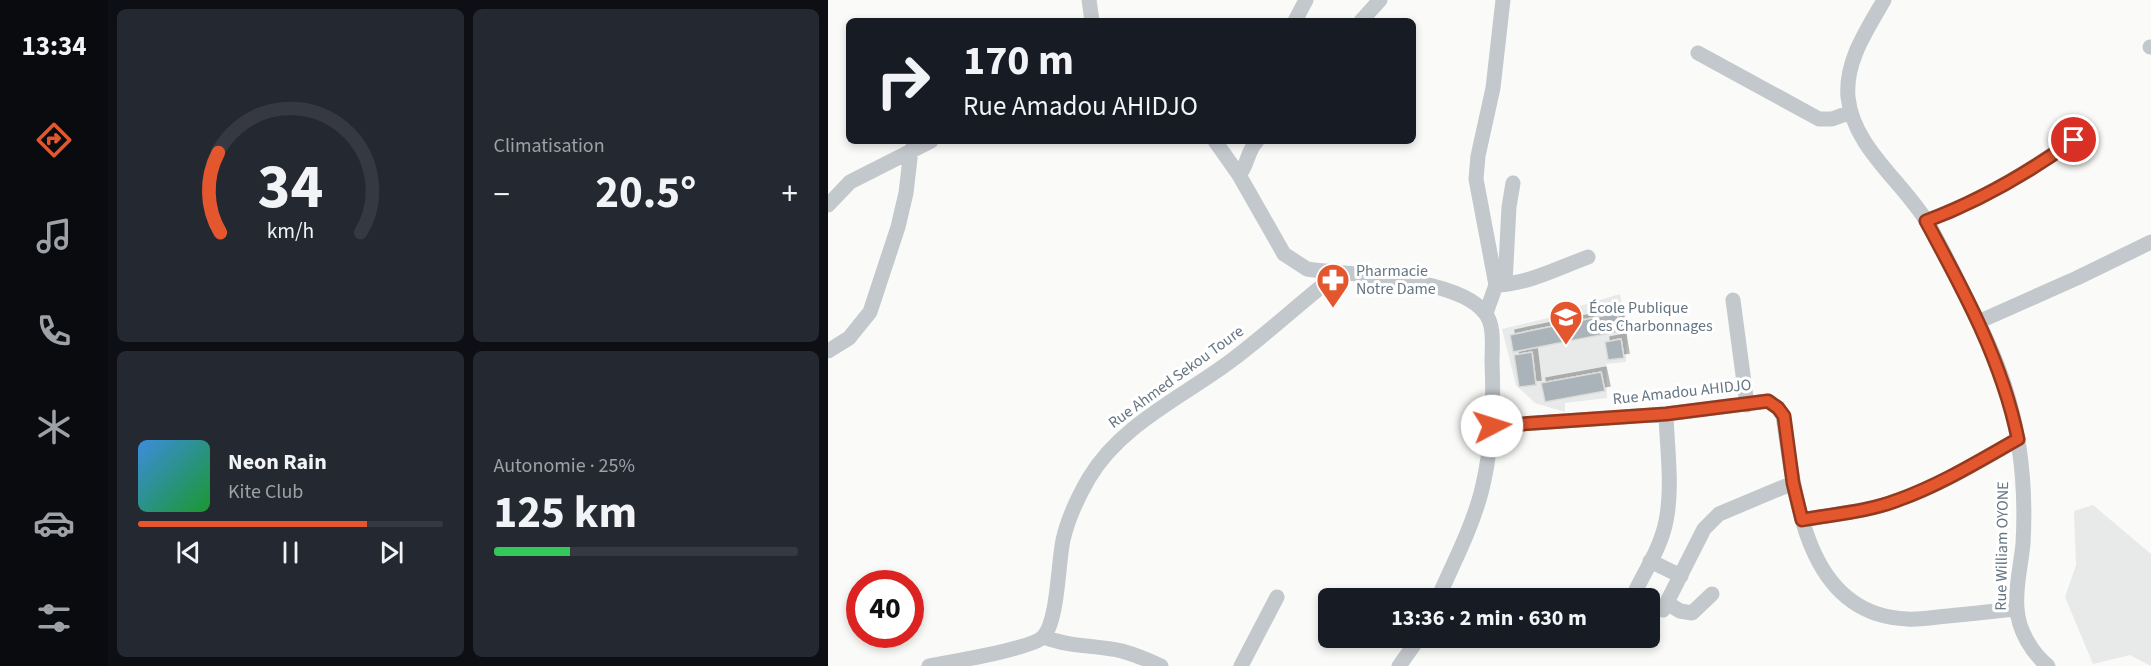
<!DOCTYPE html>
<html lang="fr">
<meta charset="utf-8">
<style>
:root{--surface:#171b24;--page:#242831;--text:#f1f3f6;--muted:#9ea1a6;--line:#363941;--accent:#e4572e}
body{margin:0;font-family:"Source Sans 3",sans-serif;background:var(--page);color:var(--text);height:100vh;display:flex;flex-direction:column;font-size:22px;white-space:nowrap}
*{box-sizing:border-box;margin:0}
p{font-size:20px;color:var(--muted)}
.icon{flex:none;width:33px;height:33px;fill:none;stroke:currentColor;stroke-width:2;stroke-linecap:round;stroke-linejoin:round}
.map{position:relative;flex:1;overflow:hidden}
.panel{display:flex;flex-direction:column;gap:9px;padding:9px;background:#0d0f14;width:720px}
.panel>*{flex:none}
.top-card{position:absolute;left:18px;top:18px;width:570px;height:126px;border-radius:9px;box-shadow:0 3px 9px #0003;background:#171b24;color:var(--text);overflow:hidden}
.speed{position:absolute;left:18px;top:570px;display:flex;gap:12px;font-size:30px;font-weight:700;text-align:center}
.speed>*{display:grid;place-content:center;width:78px;height:78px;border-radius:50%;background:var(--surface);box-shadow:0 3px 9px #0003;line-height:1}
.speed .limit{border:9px solid #d22;background:#fff;color:#111}
.pin{position:absolute;display:grid;place-items:center;width:51px;height:51px;color:#fff;margin:-26px;border:3px solid #fff;border-radius:50%;box-shadow:0 2px 6px #0007}
.me{position:absolute;width:66px;margin:-33px;rotate:85deg;stroke-linejoin:round;filter:drop-shadow(0 0 4px #0008)}
.turn{display:flex;align-items:center;gap:21px;height:126px;padding:0 18px;font-size:27px}
.turn .icon{width:78px;height:78px;stroke-width:2.5}
.turn b{display:block;font-size:42px;line-height:51px}
.big{font-size:45px;font-weight:700;line-height:1.1}
.panel .tile{flex:1;display:flex;flex-direction:column;justify-content:center;gap:9px;min-width:0;padding:0 21px;border-radius:9px;background:var(--page)}
.panel .dial{align-items:center;gap:0}
.dial svg{height:156px;overflow:visible;fill:none;stroke:var(--line);stroke-width:7;stroke-linecap:round;text-anchor:middle}
.dial text{fill:var(--text);stroke:none}
.song{display:flex;align-items:center;gap:18px}
.cover{width:72px;height:72px;border-radius:9px;background:linear-gradient(135deg,hsl(210 70% 55%),hsl(130 70% 35%))}
.played{height:6px;border-radius:3px;background:linear-gradient(90deg,var(--accent) 75%,var(--line) 75%)}
.keys{display:flex;justify-content:space-around;direction:ltr}
.heat{display:flex;justify-content:space-between;align-items:center;font-size:33px;direction:ltr}
.charge{height:9px;border-radius:4px;background:linear-gradient(90deg,#34c759 25%,var(--line) 0)}
.panel .tiles{flex:1;display:grid;gap:9px;grid-template-columns:repeat(2,1fr)}
.trip{position:absolute;left:490px;top:588px;width:342px;height:60px;border-radius:9px;background:var(--surface);box-shadow:0 3px 9px #0003;font-weight:700;line-height:60px;text-align:center}
main{display:flex;flex:1;min-height:0}
.dock{display:flex;flex-direction:column;width:108px;justify-content:space-around;align-items:center;background:#090b0e;color:var(--muted)}
.dock .icon{width:42px;height:42px}
.dock .on{color:var(--accent)}
.dock b{font-size:27px;color:var(--text)}
.map>svg:first-child{display:block}
</style>
<main>
<nav class="dock">
<b>13:34</b>
<svg class="icon on" aria-label="directions" viewBox="0 0 24 24"><path d="M12 3l9 9-9 9-9-9zM9 14v-3h6M13 9l2 2-2 2"/></svg>
<svg class="icon" aria-label="music" viewBox="0 0 24 24"><path d="M9 18V5l10-2v13"/><circle cx="6" cy="18" r="3"/><circle cx="16" cy="16" r="3"/></svg>
<svg class="icon" aria-label="phone" viewBox="0 0 24 24"><path d="M5 4h4l2 5-3 2q2 4 5 5l2-3 5 2v4C11 20 4 13 5 4z"/></svg>
<svg class="icon" aria-label="climate" viewBox="0 0 24 24"><path d="M12 3v18M4 7l16 10M4 17L20 7"/></svg>
<svg class="icon" aria-label="car" viewBox="0 0 24 24"><path d="M5 17H2v-5l4-1 3-4h7l3 4 3 1v5h-3M9 17h6M6 11h13"/><circle cx="7" cy="17" r="2"/><circle cx="17" cy="17" r="2"/></svg>
<svg class="icon" aria-label="filters" viewBox="0 0 24 24"><path d="M4 7h16M4 17h16"/><circle cx="9" cy="7" r="2"/><circle cx="15" cy="17" r="2"/></svg>
</nav>
<section class="panel">
<div class="tiles">
<div class="tile dial"><svg viewBox="0 0 100 80">
<path d="M14 69A42 42 0 1 1 86 69"/>
<path d="M14 69A42 42 0 0 1 13 28" stroke="#e4572e"/>
<text x="50" y="56" font-size="32" font-weight="700">34</text>
<text x="50" y="72" font-size="11">km/h</text>
</svg></div>
<div class="tile"><p>Climatisation</p>
<div class="heat"><a>−</a><b class="big">20.5°</b><a>+</a></div>
</div>
<div class="tile">
<div class="song"><i class="cover"></i><div><b>Neon Rain</b><p>Kite Club</p></div></div>
<div class="played"></div>
<div class="keys"><svg class="icon" aria-label="previous" viewBox="0 0 24 24"><path d="M18 5L8 12l10 7zM5 5v14"/></svg><svg class="icon" aria-label="pause" viewBox="0 0 24 24"><path d="M8 5v14M16 5v14"/></svg><svg class="icon" aria-label="next" viewBox="0 0 24 24"><path d="M6 5l10 7-10 7zM19 5v14"/></svg></div>
</div>
<div class="tile"><p>Autonomie · 25%</p><b class="big">125 km</b><div class="charge"></div></div>
</div>
</section>
<div class="map">
<svg width="1323" height="666" viewBox="0 0 1323 666">
<defs>
<filter id="shadow"><feDropShadow dx="5" dy="-5" stdDeviation="0" flood-color="#0004"/></filter>
</defs>
<rect width="100%" height="100%" fill="#fafaf8"/>
<path fill="#e8e9e9" d="M792 294 799 330 798 362 778 364 779 398 737 403V412L707 403 688 385 674 329 753 310 752 306Z
M1265 505 1323 554V666L1302 655 1265 664 1237 597 1248 565 1246 511Z"/>
<path fill="#aab3b9" stroke="#dcdcda" stroke-width="1.5" filter="url(#shadow)" d="M789 313 793 331 685 352 682 335Z
M793 339 796 358 780 360 777 342Z
M704 352 708 385 691 387 686 355Z
M773 372 777 391 717 402 713 383Z"/>
<g fill="none" stroke-linecap="round" stroke-linejoin="round">
<path stroke="#c3c8cc" stroke-width="15" d="M261 0 264 21
M1056 0C1039 30 1017 61 1020 97 1025 147 1074 181 1099 222 1113 245 1125 271 1137 295 1152 325 1167 355 1177 387 1193 437 1198 492 1195 544 1193 565 1187 587 1189 608 1190 630 1204 653 1220 666
M467 21 478 0
M533 21 552 0
M1322 47H1323
M870 53 991 119H1004L1023 112
M387 141 411 175 456 254 479 269C521 275 630 277 657 313 667 325 664 347 664 362 666 406 664 450 653 493 643 530 625 564 610 598
M411 175C420 165 419 151 429 141
M0 205 22 182 103 141
M1098 221C1159 198 1206 168 1259 131
M677 284 681 207 685 183
M668 285C700 284 730 268 760 257
M905 300 919 405
M658 313 668 285 648 179 650 156 665 88 675 0
M1150 322 1249 278 1323 242
M0 351 21 338 42 312 70 227 78 193 83 150
M664 426 838 414 940 401 950 408 955 416C967 494 976 615 1079 619 1092 620 1106 617 1120 616 1143 614 1166 611 1188 609
M974 520C1006 514 1039 512 1070 500 1112 485 1151 462 1190 439
M822 561 853 576
M806 594C817 571 833 547 838 521 845 487 839 449 838 414
M839 603 852 611 864 613 884 594
M835 610 876 529 891 514 965 483
M216 637C241 647 267 645 294 651 308 655 320 660 333 666
M101 666C122 662 203 649 215 637 230 622 230 563 235 540 240 518 250 497 261 478 293 424 355 397 404 360 440 333 473 302 509 274
M413 666 449 597
M571 666 591 638"/>
</g>
<g fill="none" stroke-linecap="round" stroke-linejoin="round">
<g stroke="#94391e" stroke-width="15">
<path id="route" d="M664 426 838 414 940 401 950 408 956 416 965 483 974 520C1006 514 1039 512 1070 500 1112 485 1151 461 1190 439 1174 361 1136 291 1098 221 1152 201 1200 173 1246 140"/>
</g>
<use href="#route" stroke="#e4572e" stroke-width="10"/>
</g>
<defs>
<g id="pharmacy-pin" transform="scale(1.725)"><path d="M0 17L-7.5 6A9.5 9.5 0 1 1 7.5 6Z" fill="#e4572e" stroke="#fff"/><path d="M-2-6h4v4h4v4h-4v4h-4v-4h-4v-4h4Z" fill="#fff"/></g>
<g id="school-pin" transform="scale(1.725)"><path d="M0 17L-7.5 6A9.5 9.5 0 1 1 7.5 6Z" fill="#e4572e" stroke="#fff"/><path d="M0-5L7-2L0 1L-7-2ZM-4 1L0 2.5L4 1V4Q0 6-4 4Z" fill="#fff"/></g>
</defs>
<g fill-rule="evenodd">
<use href="#pharmacy-pin" x="505" y="280"/>
<use href="#school-pin" x="738" y="317"/>
</g>
<g text-anchor="middle" dominant-baseline="central" stroke-width="6" stroke-linejoin="round" paint-order="stroke">
<g font-size="16" fill="#657683" stroke="#fff" text-anchor="start">
<text x="528" y="271">Pharmacie<tspan x="528" dy="18">Notre Dame</tspan></text>
<text x="761" y="308">École Publique<tspan x="761" dy="18">des Charbonnages</tspan></text>
</g>
<g font-size="16" fill="#657683" stroke="#fff">
<text transform="translate(348 377) rotate(-36)">Rue Ahmed Sekou Toure</text>
<text transform="translate(854 392) rotate(-6)">Rue Amadou AHIDJO</text>
<text transform="translate(1174 546) rotate(-89)">Rue William OYONE</text>
</g>
</g>
</svg>
<div class="speed"><div class="limit">40</div></div>
<div class="pin" style="left:1246px;top:140px;background:#d93025"><svg class="icon" aria-label="arrive" viewBox="0 0 24 24"><path d="M6 21V4h12l-3 4 3 4H6"/></svg></div>
<svg class="me" style="left:664px;top:426px" viewBox="-20 -20 40 40"><circle r="19" fill="#fff"/><path d="M0-13L10 11 0 6-10 11z" fill="#e4572e"/></svg>
<div class="trip">13:36 · 2 min · 630 m</div>
<div class="top-card">
<div class="turn"><svg class="icon" aria-label="right" viewBox="0 0 24 24"><path d="M7 20v-9h11M14 6l5 5-5 5"/></svg><div><b>170 m</b>Rue Amadou AHIDJO</div></div>
</div>
</div>
</main>
